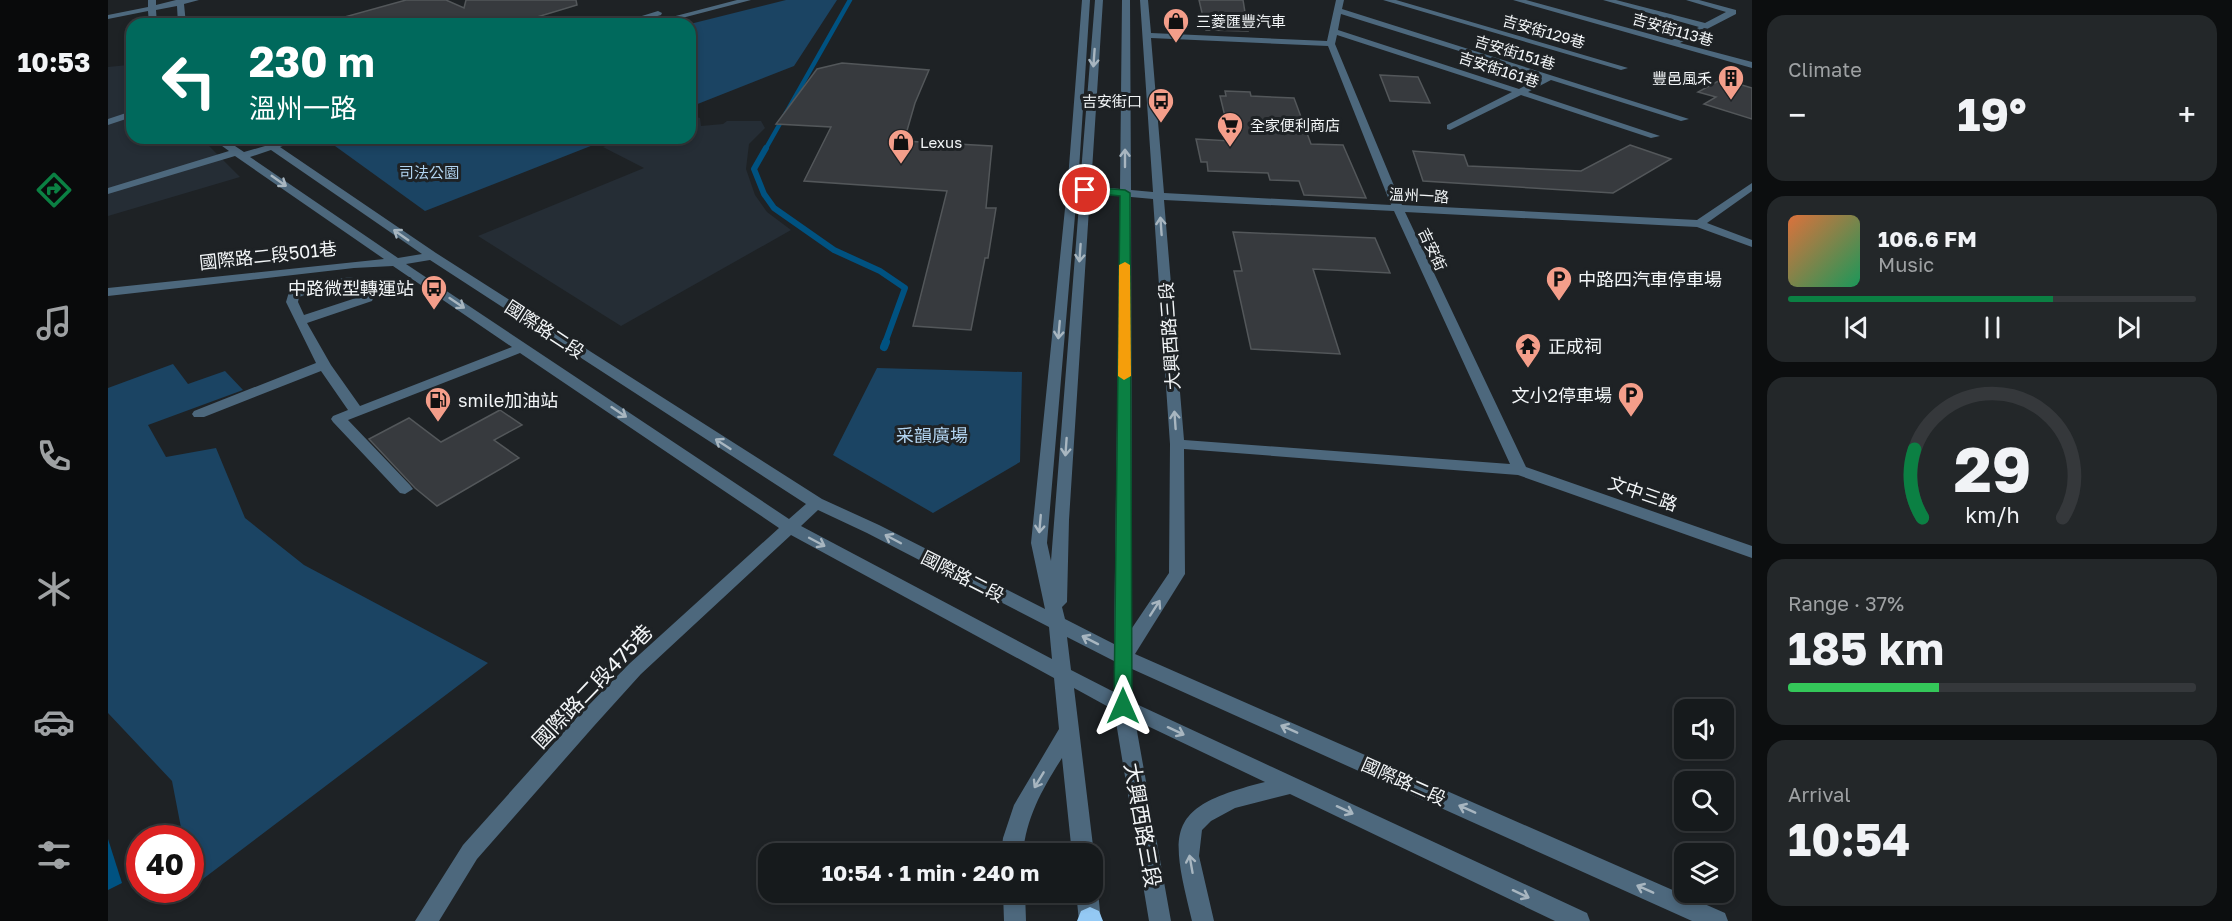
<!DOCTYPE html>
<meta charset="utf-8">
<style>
:root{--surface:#161a1c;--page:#232729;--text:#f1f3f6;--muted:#9ea1a3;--line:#35383b;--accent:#0b8043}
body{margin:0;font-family:"Golos Text","Noto Sans TC",sans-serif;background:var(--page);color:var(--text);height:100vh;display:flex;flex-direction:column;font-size:22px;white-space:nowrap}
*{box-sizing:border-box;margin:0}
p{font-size:20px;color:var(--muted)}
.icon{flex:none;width:33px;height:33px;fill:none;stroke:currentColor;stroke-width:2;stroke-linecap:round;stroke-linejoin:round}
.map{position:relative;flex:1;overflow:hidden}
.side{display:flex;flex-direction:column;gap:15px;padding:15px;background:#0c0e0f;width:480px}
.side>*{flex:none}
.hud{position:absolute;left:18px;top:18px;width:570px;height:126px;border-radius:18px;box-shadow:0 3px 9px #0003,0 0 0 2px var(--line);background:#00695c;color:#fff;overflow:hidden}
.buttons{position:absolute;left:1566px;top:699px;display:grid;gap:12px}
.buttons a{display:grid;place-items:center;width:60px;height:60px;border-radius:12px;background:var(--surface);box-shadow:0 3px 9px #0003,0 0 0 2px var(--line);font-size:30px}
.speed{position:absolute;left:18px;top:825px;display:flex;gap:12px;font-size:30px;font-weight:700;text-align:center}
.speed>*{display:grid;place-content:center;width:78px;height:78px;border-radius:50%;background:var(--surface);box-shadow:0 3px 9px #0003,0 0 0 2px var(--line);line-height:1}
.speed .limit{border:9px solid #d22;background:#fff;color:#111}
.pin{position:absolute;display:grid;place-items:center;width:51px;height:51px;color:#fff;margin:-26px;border:3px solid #fff;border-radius:50%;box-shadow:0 2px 6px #0007}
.me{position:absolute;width:66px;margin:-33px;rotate:0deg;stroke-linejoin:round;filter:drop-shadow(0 0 4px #0008)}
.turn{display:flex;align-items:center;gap:21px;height:126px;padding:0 24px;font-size:27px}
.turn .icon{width:78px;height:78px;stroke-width:2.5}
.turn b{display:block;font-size:42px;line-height:51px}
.big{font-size:45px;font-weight:700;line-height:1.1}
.side .card{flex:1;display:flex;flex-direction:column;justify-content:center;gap:9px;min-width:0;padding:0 21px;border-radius:18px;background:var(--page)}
.side .dial{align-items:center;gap:0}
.dial svg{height:156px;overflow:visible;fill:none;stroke:var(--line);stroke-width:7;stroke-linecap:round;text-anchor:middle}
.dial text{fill:var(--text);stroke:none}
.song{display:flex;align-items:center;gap:18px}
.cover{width:72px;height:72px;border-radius:9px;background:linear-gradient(135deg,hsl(20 70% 55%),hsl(150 70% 35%))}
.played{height:6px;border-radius:3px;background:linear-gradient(90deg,var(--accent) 65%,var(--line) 65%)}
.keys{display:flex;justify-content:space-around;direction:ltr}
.heat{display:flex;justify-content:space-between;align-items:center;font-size:33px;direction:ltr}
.charge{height:9px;border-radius:4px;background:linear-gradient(90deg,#34c759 37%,var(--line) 0)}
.trip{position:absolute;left:650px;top:843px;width:345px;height:60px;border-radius:18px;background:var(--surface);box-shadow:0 3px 9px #0003,0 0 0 2px var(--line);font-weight:700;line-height:60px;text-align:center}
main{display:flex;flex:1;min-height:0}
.menu{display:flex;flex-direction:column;width:108px;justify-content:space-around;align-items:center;background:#090a0b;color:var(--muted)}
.menu .icon{width:42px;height:42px}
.menu .current{color:var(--accent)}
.menu b{font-size:27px;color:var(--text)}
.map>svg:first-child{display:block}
</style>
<main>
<nav class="menu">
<b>10:53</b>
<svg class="icon current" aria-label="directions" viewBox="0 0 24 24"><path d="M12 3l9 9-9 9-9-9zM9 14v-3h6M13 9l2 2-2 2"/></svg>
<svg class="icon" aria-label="music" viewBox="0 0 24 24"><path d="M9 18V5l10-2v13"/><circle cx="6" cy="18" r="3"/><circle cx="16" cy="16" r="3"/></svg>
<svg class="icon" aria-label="phone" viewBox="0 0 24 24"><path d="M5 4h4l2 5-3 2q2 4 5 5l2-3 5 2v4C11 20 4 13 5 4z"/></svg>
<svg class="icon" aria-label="climate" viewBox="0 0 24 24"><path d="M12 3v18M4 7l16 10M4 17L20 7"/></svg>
<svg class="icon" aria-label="car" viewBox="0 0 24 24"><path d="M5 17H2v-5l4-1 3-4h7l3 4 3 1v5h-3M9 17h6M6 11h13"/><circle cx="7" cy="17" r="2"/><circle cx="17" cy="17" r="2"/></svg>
<svg class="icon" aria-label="filters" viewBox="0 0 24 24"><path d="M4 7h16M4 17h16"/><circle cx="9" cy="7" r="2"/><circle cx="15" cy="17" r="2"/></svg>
</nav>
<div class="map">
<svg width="1644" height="921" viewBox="0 0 1644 921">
<rect width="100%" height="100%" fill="#1e2225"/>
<path fill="#252d35" d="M20 65 24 69V138H93L132 177 0 216V67Z
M582 115 592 118 593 126 615 124 619 121H653L657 128 641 144 638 169 647 195 659 212 683 230 513 326 370 236 536 168 495 147 518 138H582Z"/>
<path fill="#1b4463" d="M678 0H729L686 66 582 107V24Z
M249 138H503L317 211 227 146Z
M65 364 80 384 117 371 135 390 40 425 58 457 108 448 137 518 196 565 380 663 83 888 82 838H75L64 781 0 713V388Z
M769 368 914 372 912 462 825 513 725 455Z"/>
<path fill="#005281" d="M0 839 14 883 0 890Z"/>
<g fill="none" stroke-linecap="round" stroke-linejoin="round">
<path stroke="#005281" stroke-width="4.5" d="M657 150 742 0"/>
<path stroke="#005281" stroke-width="6" d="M658 148 646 169 656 194 666 208 726 250 772 271 797 288 777 343"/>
<path stroke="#005281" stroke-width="8" d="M776 347 778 342"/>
</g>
<path fill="#373a3e" stroke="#53575a" stroke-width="1.5" d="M298 0H338L356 8 358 0H468L469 5 406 24H234L233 18Z
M1091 0H1135L1140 31 1098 30Z
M734 63 821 70 807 103 796 141 884 146 878 208H888L880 258H877L863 330 805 326 839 191 696 181 723 127 668 124 709 69Z
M1272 75 1310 77 1322 103 1282 101Z
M1614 79 1644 88V119L1596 104 1608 97 1590 92Z
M1117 91 1142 92 1143 96 1186 98 1203 144 1235 145 1258 198 1196 195 1191 181 1162 180 1160 173 1100 171 1099 162H1093L1088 139 1123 141 1112 96H1118Z
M1522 145 1563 159 1505 193 1315 181 1305 151 1356 155 1360 166 1473 171Z
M1125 232 1267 238 1282 273 1205 269 1232 354 1143 349 1126 271H1134Z
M392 410 414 425 386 440 411 458 329 506 307 488 261 439 301 418 333 442Z"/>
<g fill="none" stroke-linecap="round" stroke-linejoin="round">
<path fill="#4d687d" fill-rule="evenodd" d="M40 0H48V5L68 0H91L76 4 78 24H70L69 6 48 10 49 24H41L40 11 0 19V15L40 7Z
M629 0H643L551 24H537Z
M974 0H982L970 185H972L987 0H995L983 186 1012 189 1014 0H1022L1023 190 1045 192 1032 0H1040L1043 33 1219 41 1228 0H1236L1234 9 1581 119 1573 121 1443 80 1420 92 1552 136 1543 138 1413 95 1342 130 1339 129V125L1404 92 1229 35 1227 44 1294 205 1589 220 1644 183V191L1599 223 1644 240V247L1589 227 1297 212 1418 467 1644 546V558L1410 475 1076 449 1077 574 1027 654 1617 913 1620 921H1584L1024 669V702L1479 913 1482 921H1447L1182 794 1127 808 1103 821 1094 830 1091 856 1106 921H1084C1062 830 1056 807 1157 782L1027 720 1063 921H1041L1006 710 966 688 986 854 984 858V854H964L954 758C935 788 918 817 915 854H893L895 838 906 805 951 729 946 678 683 535 533 674 486 726 369 859 331 921H307L355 845 472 714 521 664 671 528 412 353 240 420 302 485 305 489 297 494 292 493 225 422 223 419 225 416 240 410 213 371 96 417H86L84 414 86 411 208 363 178 302 181 292C196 287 240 272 254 280 259 282 264 288 267 293L264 301 199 323 223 365 252 406 404 347 285 266 246 268 0 296V288L276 259 127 156 0 194V188L121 151 103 138H115L136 152 157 146 147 138H159L166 143 181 138H196L172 147 328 253 714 499 771 525 937 609 923 543 960 179ZM1233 14 1434 77 1411 89 1230 30ZM1043 38 1220 46 1283 205 1056 193ZM163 150 314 254 290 258 142 157ZM969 192H972L943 561 939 543ZM982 193 1012 196 1006 644 957 619 954 607 959 602 961 520ZM1023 197 1045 199 1062 444 1061 573 1024 628ZM1056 200 1286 211 1402 464 1076 440ZM322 260 698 504 681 519 298 264ZM246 285 255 293 254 296 196 315 190 302 191 297 207 291ZM710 510 759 533 941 627 944 659 693 526ZM959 637 1006 661V692L963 670Z
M1275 0H1288L1520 68 1513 70Z
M1405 0H1418L1564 40 1591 27 1495 0H1508L1597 23 1618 12 1578 0H1591L1628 10V14L1572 43 1644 62V68Z
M550 11 554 13 553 15 521 24H508Z
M24 111V117L0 125V119Z
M984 884 990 892 993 921H971L968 892H984Z
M895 892H917L918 921H896Z"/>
<path fill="#94c9f4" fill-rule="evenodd" d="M982 907 991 911 995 921H969L973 911Z"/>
</g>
<defs><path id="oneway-shaft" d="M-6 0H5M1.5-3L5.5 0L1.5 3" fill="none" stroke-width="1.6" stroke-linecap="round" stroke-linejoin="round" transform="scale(1.5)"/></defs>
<g stroke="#a8b6c0">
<use href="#oneway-shaft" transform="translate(986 58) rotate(94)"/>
<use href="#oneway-shaft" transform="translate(1017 158) rotate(-90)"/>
<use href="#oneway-shaft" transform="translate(171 181) rotate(35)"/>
<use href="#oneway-shaft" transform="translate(1053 226) rotate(-94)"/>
<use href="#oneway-shaft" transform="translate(293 235) rotate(-145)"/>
<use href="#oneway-shaft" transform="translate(972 253) rotate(94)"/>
<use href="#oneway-shaft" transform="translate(349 303) rotate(34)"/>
<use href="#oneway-shaft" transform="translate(951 330) rotate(95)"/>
<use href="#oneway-shaft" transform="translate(511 412) rotate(34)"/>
<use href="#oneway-shaft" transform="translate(1067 420) rotate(-94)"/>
<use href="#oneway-shaft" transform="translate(615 444) rotate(-147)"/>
<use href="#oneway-shaft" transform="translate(958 447) rotate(94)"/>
<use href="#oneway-shaft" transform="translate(932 524) rotate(95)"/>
<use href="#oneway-shaft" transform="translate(785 539) rotate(-152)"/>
<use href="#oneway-shaft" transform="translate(709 542) rotate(28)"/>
<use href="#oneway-shaft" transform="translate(1047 608) rotate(-57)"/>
<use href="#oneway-shaft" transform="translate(982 640) rotate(-153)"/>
<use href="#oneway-shaft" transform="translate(1181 729) rotate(-156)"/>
<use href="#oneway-shaft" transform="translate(1068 731) rotate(25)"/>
<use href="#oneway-shaft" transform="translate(931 780) rotate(121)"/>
<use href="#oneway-shaft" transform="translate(1359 809) rotate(-156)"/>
<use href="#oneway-shaft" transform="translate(1237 810) rotate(25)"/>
<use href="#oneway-shaft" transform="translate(1083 864) rotate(-100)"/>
<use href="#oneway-shaft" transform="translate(1537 889) rotate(-156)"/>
<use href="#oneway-shaft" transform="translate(1413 894) rotate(25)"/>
</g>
<path fill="#0b8043" stroke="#07532c" stroke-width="1.5" d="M977 187 1017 190 1022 193 1024 706 1021 711 1015 713 1009 711 1006 706 1012 196 973 192 972 190Z"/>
<path fill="#f59e0b" d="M1017 262 1022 265 1023 376 1016 380 1010 376 1011 265Z"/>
<defs>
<g id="shop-pin" transform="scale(1.35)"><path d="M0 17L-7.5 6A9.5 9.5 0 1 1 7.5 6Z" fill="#f49e8a" stroke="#1e2225"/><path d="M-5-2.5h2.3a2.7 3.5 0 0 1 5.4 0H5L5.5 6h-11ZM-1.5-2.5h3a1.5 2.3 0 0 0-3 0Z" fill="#111"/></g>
<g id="building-pin" transform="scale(1.35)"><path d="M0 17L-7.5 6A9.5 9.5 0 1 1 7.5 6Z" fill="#f49e8a" stroke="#1e2225"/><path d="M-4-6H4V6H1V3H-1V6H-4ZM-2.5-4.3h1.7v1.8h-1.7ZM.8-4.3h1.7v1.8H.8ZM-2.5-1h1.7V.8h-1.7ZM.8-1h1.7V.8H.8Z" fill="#111"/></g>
<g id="bus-pin" transform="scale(1.35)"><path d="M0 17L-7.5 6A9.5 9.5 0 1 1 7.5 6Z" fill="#f49e8a" stroke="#1e2225"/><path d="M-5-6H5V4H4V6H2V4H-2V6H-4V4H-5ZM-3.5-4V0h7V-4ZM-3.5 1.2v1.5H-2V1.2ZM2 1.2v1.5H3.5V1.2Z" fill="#111"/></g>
<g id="supermarket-pin" transform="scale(1.35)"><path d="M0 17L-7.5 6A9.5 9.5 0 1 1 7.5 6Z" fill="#f49e8a" stroke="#1e2225"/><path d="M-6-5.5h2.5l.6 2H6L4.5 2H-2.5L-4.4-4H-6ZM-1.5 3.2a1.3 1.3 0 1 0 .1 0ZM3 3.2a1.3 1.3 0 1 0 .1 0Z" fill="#111"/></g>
<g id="parking-pin" transform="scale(1.35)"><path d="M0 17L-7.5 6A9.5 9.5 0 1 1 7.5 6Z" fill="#f49e8a" stroke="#1e2225"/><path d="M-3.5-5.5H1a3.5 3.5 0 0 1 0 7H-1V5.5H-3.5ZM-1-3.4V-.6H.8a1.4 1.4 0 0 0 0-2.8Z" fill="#111"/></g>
<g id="temple-pin" transform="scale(1.35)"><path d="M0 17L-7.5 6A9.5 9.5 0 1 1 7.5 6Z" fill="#f49e8a" stroke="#1e2225"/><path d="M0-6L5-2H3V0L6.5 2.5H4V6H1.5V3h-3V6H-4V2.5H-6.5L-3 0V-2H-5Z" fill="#111"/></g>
<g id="fuel-pin" transform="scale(1.35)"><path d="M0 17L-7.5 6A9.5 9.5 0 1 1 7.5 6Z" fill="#f49e8a" stroke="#1e2225"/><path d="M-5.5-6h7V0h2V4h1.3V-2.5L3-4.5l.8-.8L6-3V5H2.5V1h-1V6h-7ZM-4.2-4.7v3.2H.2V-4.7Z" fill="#111"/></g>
</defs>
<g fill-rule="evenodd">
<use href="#shop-pin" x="1068" y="21"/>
<use href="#building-pin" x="1623" y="78"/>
<use href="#bus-pin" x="1053" y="101"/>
<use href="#supermarket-pin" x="1122" y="125"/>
<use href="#shop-pin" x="793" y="142"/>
<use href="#parking-pin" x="1451" y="279"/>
<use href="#bus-pin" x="326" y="288"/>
<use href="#temple-pin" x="1420" y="346"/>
<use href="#parking-pin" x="1523" y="395"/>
<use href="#fuel-pin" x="330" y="400"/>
</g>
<g text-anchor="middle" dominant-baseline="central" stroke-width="6" stroke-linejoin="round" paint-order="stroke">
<g font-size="15" fill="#f2f5f7" stroke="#1e2225" text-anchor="start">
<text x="1088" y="21">三菱匯豐汽車</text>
<text x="1604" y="78" text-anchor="end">豐邑風禾</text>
<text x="1034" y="101" text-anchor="end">吉安街口</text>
<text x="1142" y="125">全家便利商店</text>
<text x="812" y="142">Lexus</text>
</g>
<g font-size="15" fill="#f2f5f7" stroke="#1e2225">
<text transform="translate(1565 29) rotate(16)">吉安街113巷</text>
<text transform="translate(1436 31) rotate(16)">吉安街129巷</text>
<text transform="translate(1407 52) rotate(17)">吉安街151巷</text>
<text transform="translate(1391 69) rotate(18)">吉安街161巷</text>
<text transform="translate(1311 195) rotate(3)">溫州一路</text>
<text transform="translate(1325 249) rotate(65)">吉安街</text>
</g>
<g font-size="15" fill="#b2d4f0" stroke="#1e2225">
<text x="321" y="172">司法公園</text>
</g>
<g font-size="18" fill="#f2f5f7" stroke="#1e2225">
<text transform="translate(160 255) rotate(-6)">國際路二段501巷</text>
<text transform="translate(437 329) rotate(33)">國際路二段</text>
<text transform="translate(1061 336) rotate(-94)">大興西路三段</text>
<text transform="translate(1535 493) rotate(19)">文中三路</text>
<text transform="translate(855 576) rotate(27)">國際路二段</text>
<text transform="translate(1296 781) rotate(24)">國際路二段</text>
</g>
<g font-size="18" fill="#f2f5f7" stroke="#1e2225" text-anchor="start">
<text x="1470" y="279">中路四汽車停車場</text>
<text x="306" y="288" text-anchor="end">中路微型轉運站</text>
<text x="1440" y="346">正成祠</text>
<text x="1504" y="395" text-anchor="end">文小2停車場</text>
<text x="350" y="400">smile加油站</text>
</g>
<g font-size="18" fill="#b2d4f0" stroke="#1e2225">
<text x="824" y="435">采韻廣場</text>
</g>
<g font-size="21" fill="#f2f5f7" stroke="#1e2225">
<text transform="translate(484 686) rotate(-46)">國際路二段475巷</text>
<text transform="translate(1035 825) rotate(80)">大興西路三段</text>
</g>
</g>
</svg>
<div class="buttons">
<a><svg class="icon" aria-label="sound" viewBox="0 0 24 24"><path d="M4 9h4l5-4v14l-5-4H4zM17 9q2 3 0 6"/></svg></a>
<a><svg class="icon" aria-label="search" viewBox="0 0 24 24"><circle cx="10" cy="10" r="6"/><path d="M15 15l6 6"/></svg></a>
<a><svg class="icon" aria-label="layers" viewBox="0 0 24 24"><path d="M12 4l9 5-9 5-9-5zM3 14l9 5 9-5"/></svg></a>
</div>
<div class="speed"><div class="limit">40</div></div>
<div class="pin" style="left:977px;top:190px;background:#d93025"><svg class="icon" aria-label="arrive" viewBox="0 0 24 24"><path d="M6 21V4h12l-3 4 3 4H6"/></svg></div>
<svg class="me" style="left:1015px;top:706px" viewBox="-20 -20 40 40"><path d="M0-17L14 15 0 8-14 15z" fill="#0b8043" stroke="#fff" stroke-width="4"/></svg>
<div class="trip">10:54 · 1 min · 240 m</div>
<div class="hud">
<div class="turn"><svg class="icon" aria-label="left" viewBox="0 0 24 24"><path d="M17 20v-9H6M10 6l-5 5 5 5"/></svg><div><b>230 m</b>溫州一路</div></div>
</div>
</div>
<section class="side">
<div class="card"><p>Climate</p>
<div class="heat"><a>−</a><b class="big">19°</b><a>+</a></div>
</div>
<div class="card">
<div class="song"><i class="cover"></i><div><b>106.6 FM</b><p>Music</p></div></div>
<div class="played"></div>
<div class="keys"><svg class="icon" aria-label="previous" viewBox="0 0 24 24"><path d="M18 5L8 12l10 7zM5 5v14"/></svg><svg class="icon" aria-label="pause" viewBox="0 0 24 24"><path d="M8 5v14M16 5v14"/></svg><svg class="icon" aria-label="next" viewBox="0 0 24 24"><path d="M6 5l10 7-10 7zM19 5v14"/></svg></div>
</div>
<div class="card dial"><svg viewBox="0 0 100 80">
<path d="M14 69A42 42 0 1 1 86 69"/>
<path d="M14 69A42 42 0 0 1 10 34" stroke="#0b8043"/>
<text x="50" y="56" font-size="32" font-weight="700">29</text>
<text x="50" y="72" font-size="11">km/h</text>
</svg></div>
<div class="card"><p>Range · 37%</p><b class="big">185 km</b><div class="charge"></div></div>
<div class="card"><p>Arrival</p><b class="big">10:54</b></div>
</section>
</main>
